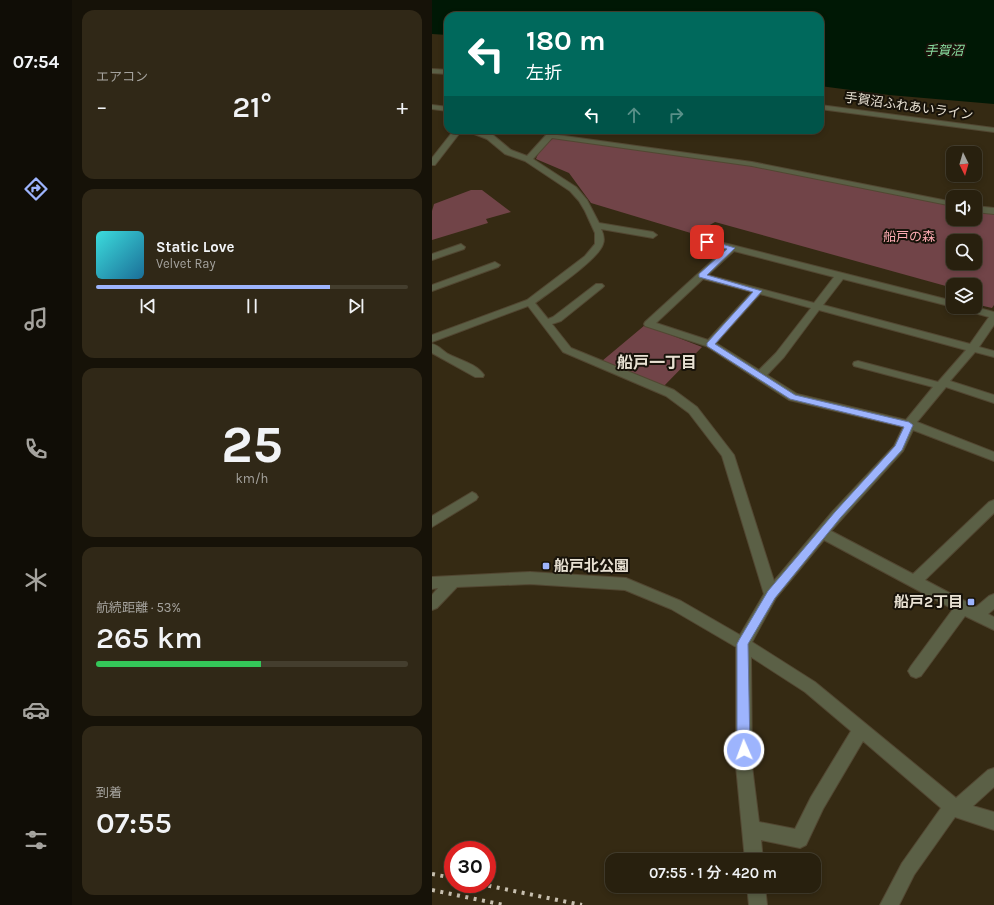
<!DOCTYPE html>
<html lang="ja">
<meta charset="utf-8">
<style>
:root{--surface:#28200e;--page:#302817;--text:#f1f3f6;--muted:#a5a39e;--line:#443e2e;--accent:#9db4fd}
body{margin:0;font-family:Karla,"Noto Sans JP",sans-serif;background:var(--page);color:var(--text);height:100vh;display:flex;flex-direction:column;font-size:15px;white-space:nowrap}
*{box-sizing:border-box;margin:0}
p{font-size:13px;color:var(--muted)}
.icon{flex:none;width:22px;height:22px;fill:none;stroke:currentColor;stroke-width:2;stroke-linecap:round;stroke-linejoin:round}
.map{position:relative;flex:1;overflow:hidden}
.sheet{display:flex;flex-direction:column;gap:10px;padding:10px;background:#161208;width:360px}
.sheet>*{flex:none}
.hud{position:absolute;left:12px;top:12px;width:380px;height:122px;border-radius:12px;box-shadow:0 2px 6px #0003,0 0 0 1px var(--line);background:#00695c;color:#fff;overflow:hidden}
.needle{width:26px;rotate:175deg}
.fabs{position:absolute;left:514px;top:146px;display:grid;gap:8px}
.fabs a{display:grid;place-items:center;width:36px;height:36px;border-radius:8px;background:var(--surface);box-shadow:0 2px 6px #0003,0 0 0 1px var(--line);font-size:20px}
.speed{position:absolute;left:12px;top:841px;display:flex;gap:8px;font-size:20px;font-weight:700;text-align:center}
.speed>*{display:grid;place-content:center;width:52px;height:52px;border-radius:50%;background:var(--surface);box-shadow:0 2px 6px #0003,0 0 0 1px var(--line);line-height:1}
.speed .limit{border:6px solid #d22;background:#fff;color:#111}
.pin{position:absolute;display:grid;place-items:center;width:34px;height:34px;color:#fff;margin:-17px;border-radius:8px;box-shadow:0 2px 6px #0006}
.me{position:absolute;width:44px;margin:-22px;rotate:358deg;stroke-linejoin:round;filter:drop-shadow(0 0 3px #0008)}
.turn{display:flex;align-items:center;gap:14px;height:84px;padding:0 16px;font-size:18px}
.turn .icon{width:52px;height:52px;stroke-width:2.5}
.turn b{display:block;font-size:28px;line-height:34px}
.lanes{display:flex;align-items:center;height:38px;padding:0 16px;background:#0003;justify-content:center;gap:20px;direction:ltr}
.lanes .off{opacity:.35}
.big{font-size:30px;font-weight:600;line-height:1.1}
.sheet .card{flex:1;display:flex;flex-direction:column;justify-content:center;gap:6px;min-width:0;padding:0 14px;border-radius:12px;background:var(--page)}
.sheet .dial{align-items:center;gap:0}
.dial b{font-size:52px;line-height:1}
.song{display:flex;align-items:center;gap:12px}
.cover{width:48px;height:48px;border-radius:6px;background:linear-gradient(135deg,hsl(180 70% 55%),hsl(200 70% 35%))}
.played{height:4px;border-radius:2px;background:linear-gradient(90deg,var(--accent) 75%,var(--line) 75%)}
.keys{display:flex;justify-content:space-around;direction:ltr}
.heat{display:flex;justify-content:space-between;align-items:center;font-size:22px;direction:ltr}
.charge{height:6px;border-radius:3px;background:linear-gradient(90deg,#34c759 53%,var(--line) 0)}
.trip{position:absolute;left:173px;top:853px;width:216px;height:40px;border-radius:12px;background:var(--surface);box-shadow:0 2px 6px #0003,0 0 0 1px var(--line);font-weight:600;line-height:40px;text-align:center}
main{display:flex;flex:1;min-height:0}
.tabs{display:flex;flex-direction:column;width:72px;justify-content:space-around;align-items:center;background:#100d06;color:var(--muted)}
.tabs .icon{width:28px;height:28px}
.tabs .active{color:var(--accent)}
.tabs b{font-size:18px;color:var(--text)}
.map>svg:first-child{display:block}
</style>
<main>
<nav class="tabs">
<b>07:54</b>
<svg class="icon active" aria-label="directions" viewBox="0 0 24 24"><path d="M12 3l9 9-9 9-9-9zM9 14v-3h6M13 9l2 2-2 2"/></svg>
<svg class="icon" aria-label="music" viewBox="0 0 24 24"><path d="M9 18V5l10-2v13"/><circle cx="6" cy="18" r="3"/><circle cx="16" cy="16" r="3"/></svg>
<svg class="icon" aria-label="phone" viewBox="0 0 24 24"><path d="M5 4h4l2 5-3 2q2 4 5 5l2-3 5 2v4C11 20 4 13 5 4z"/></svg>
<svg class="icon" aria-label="climate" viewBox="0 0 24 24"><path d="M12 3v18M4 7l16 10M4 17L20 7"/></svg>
<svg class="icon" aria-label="car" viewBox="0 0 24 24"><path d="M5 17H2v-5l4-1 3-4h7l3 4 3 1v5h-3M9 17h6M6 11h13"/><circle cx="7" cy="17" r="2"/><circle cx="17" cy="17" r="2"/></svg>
<svg class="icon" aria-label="filters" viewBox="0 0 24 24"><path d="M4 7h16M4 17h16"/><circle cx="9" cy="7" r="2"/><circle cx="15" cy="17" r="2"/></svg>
</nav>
<section class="sheet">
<div class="card"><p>エアコン</p>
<div class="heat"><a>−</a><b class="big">21°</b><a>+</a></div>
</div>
<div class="card">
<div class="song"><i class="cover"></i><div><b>Static Love</b><p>Velvet Ray</p></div></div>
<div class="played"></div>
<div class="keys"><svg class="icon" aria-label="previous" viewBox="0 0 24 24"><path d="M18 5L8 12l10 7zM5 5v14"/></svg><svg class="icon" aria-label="pause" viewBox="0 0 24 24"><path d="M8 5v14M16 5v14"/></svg><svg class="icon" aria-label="next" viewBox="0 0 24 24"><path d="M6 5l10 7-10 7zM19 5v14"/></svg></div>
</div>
<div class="card dial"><b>25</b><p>km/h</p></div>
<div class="card"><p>航続距離 · 53%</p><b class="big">265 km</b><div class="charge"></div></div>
<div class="card"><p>到着</p><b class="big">07:55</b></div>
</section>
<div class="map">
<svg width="562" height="905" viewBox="0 0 562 905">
<rect width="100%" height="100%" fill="#352a13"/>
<path fill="#714448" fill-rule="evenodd" d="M123 138 313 165 521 206V219H543V211L560 212 562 214V305L560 308 543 304V285H521V288L283 222 262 234 159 203 137 173 104 159C106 152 115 140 123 138ZM521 241H543V263H521Z
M39 190H50L79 212 54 219 56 223 0 240V211L2 204Z
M213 325 270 347 232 386 170 361Z"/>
<path fill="#001805" d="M0 0H562V104L457 95 388 86V16H16V35L0 34Z"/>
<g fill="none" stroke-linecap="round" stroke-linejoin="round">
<g stroke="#524732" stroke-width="2">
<path id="minor" d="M0 69 16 70V74L0 73Z
M0 105 16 107V111L0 109Z
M388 105 562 128V132L388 109Z
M22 130H30L3 165H0V158Z
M32 130 53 131 61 135 79 150 95 156 115 134H118L320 162 521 202V206L320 166 120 138 101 159 144 187 155 200 167 223 221 232 225 235 221 238 169 229C171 233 173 239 171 244 167 259 118 292 103 303L116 319 121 317 164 284H170L172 286 170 288 129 321 120 324 139 348 242 390 265 407 302 455 342 581 401 511 462 446 471 427 357 400 274 346 213 326 212 324 213 322 293 249 272 244 271 242 272 240 275 239 300 245 521 301V307L411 279 391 305 538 344 557 317 528 309 526 307H543L562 312V325L547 347 562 351V357L543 352 518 381 562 395V403L514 387 485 422 562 452V461L481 430 471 451 399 531 481 574 557 502 562 500V513L493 580 544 607 557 596 562 594V609L556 614 562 617V630L533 616 489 676 484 678 479 676 476 671 479 666 521 609 392 540 344 598 320 642 383 682 524 798 556 770 562 768V787L541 806 562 812V830L523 817 482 875 467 905H448L470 863 509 808 431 741 391 809 374 845 368 848 329 840 331 860H313L304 766V647L239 609 193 590 98 584 25 587 5 608 0 610V595L6 588 0 589V577L98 572 194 578 249 601 308 635 332 594 290 456 257 413 234 396 131 352 96 306 0 342V335L95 300 153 256 163 244V233L153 211 147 201 138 191 93 161 73 154 55 139ZM302 251 402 277 382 303 276 275ZM271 279 320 292 276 340 224 323ZM328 294 379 308 344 353 327 370 284 343ZM387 310 534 350 506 382 426 361 422 362 421 364 422 366 501 387 474 420 365 394 335 375 352 357ZM319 657 373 692 419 731 379 797 363 829 327 822 320 766Z
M543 206 562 208V214L543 212Z
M29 244 33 247 32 249 0 260V254Z
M63 262 68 265 66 267 0 291V285Z
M0 344C6 345 11 351 16 354 28 360 45 364 52 375L51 377H43L0 353Z
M40 492 44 494 46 497 44 500 0 527V516Z
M315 886H333L335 905H317Z"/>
</g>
<use href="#minor" fill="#5b6046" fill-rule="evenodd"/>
<path stroke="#c7bfaf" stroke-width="4" stroke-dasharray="3 5.5" stroke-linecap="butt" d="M0 874 21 878
M48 884 150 905
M0 890 72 905"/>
</g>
<path fill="#9db4fd" stroke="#6675a4" d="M273 240H277L303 248 275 275 330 291 283 344 363 395 477 422 481 425 470 450 409 517 343 598 316 644 318 750 316 755 312 757 307 755 305 750V644L307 640 336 591 403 512 463 446 472 427 358 399 275 346V343L321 292 267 277V274L295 249 273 243Z"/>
<g fill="#9db4fd" stroke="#18130a" stroke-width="1.5">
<rect x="110" y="562" width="8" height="8" rx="2"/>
<rect x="535" y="598" width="8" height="8" rx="2"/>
</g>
<g text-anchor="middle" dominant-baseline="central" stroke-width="4" stroke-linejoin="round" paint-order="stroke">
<g font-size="13" font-style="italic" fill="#88dc9f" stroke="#18130a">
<text x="512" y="50">手賀沼</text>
</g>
<g font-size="13" fill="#e8e1d3" stroke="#18130a">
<text transform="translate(477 106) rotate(8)">手賀沼ふれあいライン</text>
</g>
<g font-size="13" fill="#fcabb2" stroke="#18130a">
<text x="477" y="236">船戸の森</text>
</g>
<g font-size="15" font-weight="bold" fill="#e8e1d3" stroke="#18130a" text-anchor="start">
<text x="122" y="566">船戸北公園</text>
<text x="531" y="602" text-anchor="end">船戸2丁目</text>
</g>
<g font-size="16" font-weight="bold" fill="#e8e1d3" stroke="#18130a">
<text x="225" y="362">船戸一丁目</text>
</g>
</g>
</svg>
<div class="fabs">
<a><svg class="needle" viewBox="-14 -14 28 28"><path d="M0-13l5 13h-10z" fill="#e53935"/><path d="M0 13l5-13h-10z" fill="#a5a39e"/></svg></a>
<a><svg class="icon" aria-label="sound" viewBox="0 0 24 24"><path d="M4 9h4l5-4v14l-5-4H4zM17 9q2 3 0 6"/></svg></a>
<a><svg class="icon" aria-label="search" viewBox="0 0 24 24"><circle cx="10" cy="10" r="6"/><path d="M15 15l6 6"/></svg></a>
<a><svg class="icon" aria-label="layers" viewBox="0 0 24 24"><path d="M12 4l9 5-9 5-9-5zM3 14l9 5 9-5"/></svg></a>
</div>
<div class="speed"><div class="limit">30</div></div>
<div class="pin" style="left:275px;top:242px;background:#d93025"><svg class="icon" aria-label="arrive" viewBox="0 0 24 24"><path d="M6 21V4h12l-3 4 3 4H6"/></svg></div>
<svg class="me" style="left:312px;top:750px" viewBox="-20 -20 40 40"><circle r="17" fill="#9db4fd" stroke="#fff" stroke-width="3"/><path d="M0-11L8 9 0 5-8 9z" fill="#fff"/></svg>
<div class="trip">07:55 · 1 分 · 420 m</div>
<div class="hud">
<div class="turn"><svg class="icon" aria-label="left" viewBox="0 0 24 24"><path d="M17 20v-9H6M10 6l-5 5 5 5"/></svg><div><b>180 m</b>左折</div></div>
<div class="lanes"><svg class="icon" aria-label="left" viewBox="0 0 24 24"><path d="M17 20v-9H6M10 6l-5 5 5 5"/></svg><svg class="icon off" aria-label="ahead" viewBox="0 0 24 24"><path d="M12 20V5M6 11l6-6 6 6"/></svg><svg class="icon off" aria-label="right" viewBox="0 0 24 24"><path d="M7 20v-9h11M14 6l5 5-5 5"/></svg></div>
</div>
</div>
</main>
